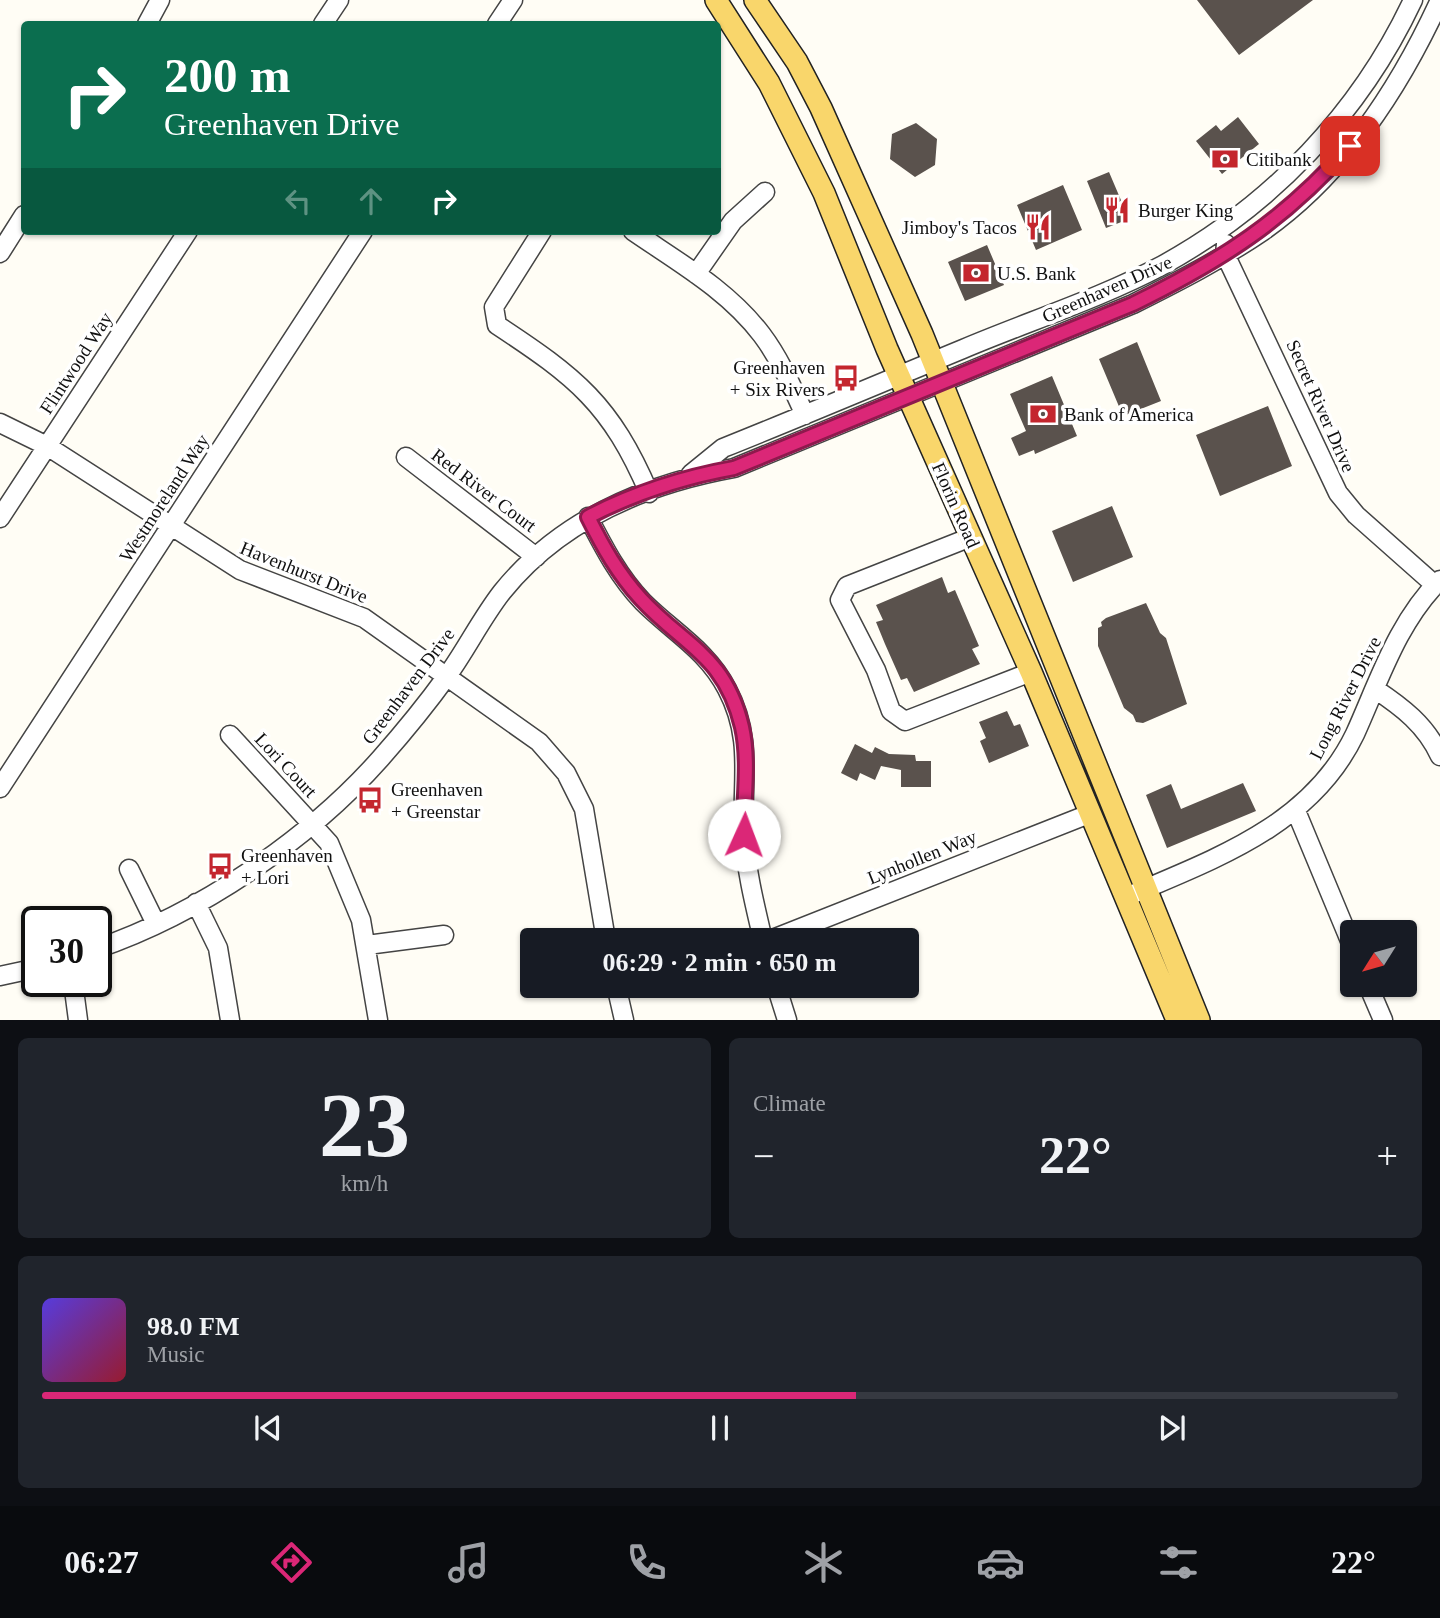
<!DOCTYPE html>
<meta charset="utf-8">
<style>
:root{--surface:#171b24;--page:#20242c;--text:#f1f3f6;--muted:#9ea1a6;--line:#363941;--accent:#db2777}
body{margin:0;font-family:Georgia,serif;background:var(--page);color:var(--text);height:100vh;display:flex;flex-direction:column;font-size:26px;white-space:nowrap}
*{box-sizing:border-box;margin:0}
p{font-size:23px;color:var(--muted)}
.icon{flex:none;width:38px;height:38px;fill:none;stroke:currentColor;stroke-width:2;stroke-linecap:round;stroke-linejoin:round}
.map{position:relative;height:1020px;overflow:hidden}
.side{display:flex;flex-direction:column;gap:18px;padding:18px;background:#0d0f14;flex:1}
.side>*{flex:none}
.guide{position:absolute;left:21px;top:21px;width:700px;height:214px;border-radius:7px;box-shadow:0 2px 5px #0004;background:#0b6e4f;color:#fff;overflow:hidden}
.needle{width:46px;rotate:233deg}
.tools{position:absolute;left:1340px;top:920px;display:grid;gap:14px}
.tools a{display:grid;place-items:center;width:77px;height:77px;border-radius:7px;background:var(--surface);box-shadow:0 2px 5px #0004;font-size:35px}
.speed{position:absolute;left:21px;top:906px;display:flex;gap:14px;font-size:35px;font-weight:700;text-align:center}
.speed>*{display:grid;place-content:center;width:91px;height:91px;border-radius:50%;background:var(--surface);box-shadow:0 2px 5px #0004;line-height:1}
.speed .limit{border:4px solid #111;border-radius:10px;background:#fff;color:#111}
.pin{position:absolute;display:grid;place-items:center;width:60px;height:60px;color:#fff;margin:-30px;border-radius:14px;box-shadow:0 4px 10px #0006}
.me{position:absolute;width:77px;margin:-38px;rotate:2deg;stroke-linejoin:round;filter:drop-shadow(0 0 5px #0008)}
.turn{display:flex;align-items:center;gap:24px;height:147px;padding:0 28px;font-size:32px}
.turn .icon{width:91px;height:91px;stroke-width:2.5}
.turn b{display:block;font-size:49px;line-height:60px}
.lanes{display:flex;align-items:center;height:66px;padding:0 28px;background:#0003;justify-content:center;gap:35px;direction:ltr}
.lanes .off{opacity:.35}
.big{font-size:52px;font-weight:600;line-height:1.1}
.side .widget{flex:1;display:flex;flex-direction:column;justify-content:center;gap:10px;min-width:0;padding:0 24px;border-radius:10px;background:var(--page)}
.side .dial{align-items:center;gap:0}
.dial b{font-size:91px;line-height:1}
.song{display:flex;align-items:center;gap:21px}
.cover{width:84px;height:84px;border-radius:10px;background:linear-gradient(135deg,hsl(250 70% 55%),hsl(350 70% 35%))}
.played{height:7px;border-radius:4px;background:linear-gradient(90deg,var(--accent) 60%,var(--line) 60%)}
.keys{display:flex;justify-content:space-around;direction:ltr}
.heat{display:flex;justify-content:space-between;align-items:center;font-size:38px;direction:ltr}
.side .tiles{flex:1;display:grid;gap:18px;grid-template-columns:1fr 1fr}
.widget:last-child{grid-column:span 2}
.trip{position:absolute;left:520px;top:928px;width:399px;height:70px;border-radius:7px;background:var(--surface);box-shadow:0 2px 5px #0004;font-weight:600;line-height:70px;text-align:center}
.dock{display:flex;height:112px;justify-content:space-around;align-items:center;background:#090b0e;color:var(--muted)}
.dock .icon{width:49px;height:49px}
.dock .current{color:var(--accent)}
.dock b{font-size:32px;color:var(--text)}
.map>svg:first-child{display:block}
</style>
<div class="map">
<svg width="1440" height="1020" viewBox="0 0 1440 1020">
<rect width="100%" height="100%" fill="#fffdf5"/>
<path fill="#5a524d" d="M1197 0H1313L1239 55Z
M1238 117 1259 144 1222 174 1196 141 1216 125 1221 131Z
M916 123 937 139 935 165 915 177 890 159 892 134Z
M1109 172 1129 219 1106 228 1087 181Z
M1063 185 1082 230 1036 250 1017 205Z
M987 245 1004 285 965 301 948 262Z
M1137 342 1161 401 1123 416 1099 359Z
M1052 376 1077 436 1035 454 1034 450 1019 456 1011 438 1026 431 1010 394Z
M1268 406 1292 466 1220 496 1196 435Z
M1112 506 1133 557 1073 582 1052 531Z
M942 577 948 593 955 590 979 646 972 649 980 664 914 692 907 678 901 680 885 644 876 622 883 620 876 605Z
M1146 603 1160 633 1166 638 1187 704 1143 723 1136 722 1133 715 1124 708 1098 646V628L1102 626 1101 622 1106 618Z
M1007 711 1014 726 1020 724 1029 746 989 763 980 741 986 738 979 722Z
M855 744 872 753 875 747 889 754 915 755 916 761H931V787H901V770L881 766 875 780 860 773 857 781 841 773Z
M1243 783 1256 811 1167 848 1146 795 1171 784 1181 809Z"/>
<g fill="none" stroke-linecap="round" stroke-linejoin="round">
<g stroke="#444" stroke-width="21">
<path id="minor" d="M147 24 160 0
M323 24 339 0
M497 24 513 0
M542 231 494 307 497 325C576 377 611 404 649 493
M633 231C678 262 728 290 762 335 780 359 792 387 805 415
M1226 244 1225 254 1338 493 1356 515 1435 585
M0 253 24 215
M696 274 733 221 765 192
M0 423 47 446 240 570 364 618 539 742 566 773 584 809 606 940
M406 457 536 557
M691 474 723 448C803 416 883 382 963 349 1029 321 1099 299 1163 265 1272 205 1360 113 1413 0
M588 517C604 548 619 577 643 602 673 632 707 650 727 689 754 740 741 782 744 835 746 870 755 906 763 940
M0 518 188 231
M971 537 847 586 840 600 876 670 891 711 905 721 1031 672
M1375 689C1402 707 1426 725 1440 756
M230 735 329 843 361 920 378 1020
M0 788 363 231
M1296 811 1353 948
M129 869 156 924
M1126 897C1214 859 1311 826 1355 734 1379 681 1398 621 1440 580
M196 903 218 948 230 1020
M770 940 1089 814
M367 945 444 935
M96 949C199 914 308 840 380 759 403 733 426 705 447 676 466 650 481 619 502 592 560 520 646 484 734 468L1133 304C1177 282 1222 259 1263 231 1343 175 1400 87 1440 0
M0 976 37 968
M73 982 78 1020
M616 985 624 1020
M776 985 787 1020
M1368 985 1383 1020"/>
</g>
<g stroke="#222" stroke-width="24">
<path id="major" d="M716 0 769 83 824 193 887 349 1031 672 1177 1020
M755 0 797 62 821 108 922 334 1199 1020"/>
</g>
<use href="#minor" stroke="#fff" stroke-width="18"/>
<use href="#major" stroke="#f9d66b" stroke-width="21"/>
</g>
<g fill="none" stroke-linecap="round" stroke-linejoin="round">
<g stroke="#8e194d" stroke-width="18">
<path id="route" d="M744 835C743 799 750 763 742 727 725 655 684 646 641 599 618 574 603 547 588 517 634 493 684 477 734 468L1133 304C1221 261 1285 220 1350 146"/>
</g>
<use href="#route" stroke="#db2777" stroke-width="12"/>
</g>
<defs>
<g id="bank-bare" transform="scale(2.1)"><path d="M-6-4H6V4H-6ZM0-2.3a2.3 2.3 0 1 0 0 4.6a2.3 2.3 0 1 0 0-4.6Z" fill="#c4262e" stroke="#fff" stroke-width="2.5" paint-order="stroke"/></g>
<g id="restaurant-bare" transform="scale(2.1)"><path d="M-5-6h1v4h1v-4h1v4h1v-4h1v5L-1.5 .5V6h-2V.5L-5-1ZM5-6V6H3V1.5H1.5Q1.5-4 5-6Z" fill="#c4262e" stroke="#fff" stroke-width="2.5" paint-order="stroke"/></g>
<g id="bus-bare" transform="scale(2.1)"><path d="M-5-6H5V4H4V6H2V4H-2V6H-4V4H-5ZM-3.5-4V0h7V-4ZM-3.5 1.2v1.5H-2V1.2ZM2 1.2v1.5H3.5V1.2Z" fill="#c4262e" stroke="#fff" stroke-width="2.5" paint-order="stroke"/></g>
</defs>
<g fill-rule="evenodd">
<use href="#bank-bare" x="1225" y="159"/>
<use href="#restaurant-bare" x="1117" y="210"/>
<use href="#restaurant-bare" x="1038" y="227"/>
<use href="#bank-bare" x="976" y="273"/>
<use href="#bus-bare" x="846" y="378"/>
<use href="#bank-bare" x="1043" y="414"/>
<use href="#bus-bare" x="370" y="800"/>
<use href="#bus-bare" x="220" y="866"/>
</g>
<g text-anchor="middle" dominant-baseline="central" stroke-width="7" stroke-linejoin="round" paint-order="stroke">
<g font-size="19" fill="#111" stroke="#fff" text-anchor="start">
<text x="1246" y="159">Citibank</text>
<text x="1138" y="210">Burger King</text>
<text x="1017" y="227" text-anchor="end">Jimboy's Tacos</text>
<text x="997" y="273">U.S. Bank</text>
<text x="825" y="367" text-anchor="end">Greenhaven<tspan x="825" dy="22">+ Six Rivers</tspan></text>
<text x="1064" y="414">Bank of America</text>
<text x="391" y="789">Greenhaven<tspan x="391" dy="22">+ Greenstar</tspan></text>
<text x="241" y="855">Greenhaven<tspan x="241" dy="22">+ Lori</tspan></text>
</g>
<g font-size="19" fill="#111" stroke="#fff">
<text transform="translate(1107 289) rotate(-24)">Greenhaven Drive</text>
<text transform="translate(76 363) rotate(-57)">Flintwood Way</text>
<text transform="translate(1321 406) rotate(66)">Secret River Drive</text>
<text transform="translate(484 490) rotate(37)">Red River Court</text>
<text transform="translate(164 498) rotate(-57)">Westmoreland Way</text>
<text transform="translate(956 505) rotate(66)">Florin Road</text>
<text transform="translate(304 572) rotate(22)">Havenhurst Drive</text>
<text transform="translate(408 686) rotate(-53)">Greenhaven Drive</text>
<text transform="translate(1345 698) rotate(-63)">Long River Drive</text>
<text transform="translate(286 765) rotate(47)">Lori Court</text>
<text transform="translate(922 857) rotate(-22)">Lynhollen Way</text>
</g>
</g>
</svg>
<div class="tools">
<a><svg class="needle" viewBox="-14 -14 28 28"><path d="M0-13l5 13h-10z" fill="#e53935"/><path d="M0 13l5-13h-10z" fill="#9ea1a6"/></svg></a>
</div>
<div class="speed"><div class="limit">30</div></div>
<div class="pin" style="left:1350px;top:146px;background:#d93025"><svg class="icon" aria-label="arrive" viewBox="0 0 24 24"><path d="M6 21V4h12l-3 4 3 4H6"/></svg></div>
<svg class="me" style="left:744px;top:835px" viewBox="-20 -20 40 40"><circle r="19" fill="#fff"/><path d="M0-13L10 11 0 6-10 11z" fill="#db2777"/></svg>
<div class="trip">06:29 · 2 min · 650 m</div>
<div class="guide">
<div class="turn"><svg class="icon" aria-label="right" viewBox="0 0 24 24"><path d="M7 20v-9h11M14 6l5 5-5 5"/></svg><div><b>200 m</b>Greenhaven Drive</div></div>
<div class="lanes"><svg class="icon off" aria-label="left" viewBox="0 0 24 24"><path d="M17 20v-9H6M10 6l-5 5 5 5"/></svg><svg class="icon off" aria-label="ahead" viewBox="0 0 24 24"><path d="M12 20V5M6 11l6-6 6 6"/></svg><svg class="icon" aria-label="right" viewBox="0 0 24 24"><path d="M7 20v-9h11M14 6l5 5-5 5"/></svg></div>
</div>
</div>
<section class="side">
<div class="tiles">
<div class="widget dial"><b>23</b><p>km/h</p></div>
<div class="widget"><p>Climate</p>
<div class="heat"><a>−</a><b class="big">22°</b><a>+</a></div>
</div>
<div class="widget">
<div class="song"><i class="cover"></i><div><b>98.0 FM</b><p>Music</p></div></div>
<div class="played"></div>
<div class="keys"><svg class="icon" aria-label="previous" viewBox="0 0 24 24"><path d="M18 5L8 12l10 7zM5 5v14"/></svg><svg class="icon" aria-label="pause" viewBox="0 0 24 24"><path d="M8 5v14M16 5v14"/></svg><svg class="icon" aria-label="next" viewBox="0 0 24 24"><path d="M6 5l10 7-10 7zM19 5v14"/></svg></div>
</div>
</div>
</section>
<nav class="dock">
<b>06:27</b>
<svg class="icon current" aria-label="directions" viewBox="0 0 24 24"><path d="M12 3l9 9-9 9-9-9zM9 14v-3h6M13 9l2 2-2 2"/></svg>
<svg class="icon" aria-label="music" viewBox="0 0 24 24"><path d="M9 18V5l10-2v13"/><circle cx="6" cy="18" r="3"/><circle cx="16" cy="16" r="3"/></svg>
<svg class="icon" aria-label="phone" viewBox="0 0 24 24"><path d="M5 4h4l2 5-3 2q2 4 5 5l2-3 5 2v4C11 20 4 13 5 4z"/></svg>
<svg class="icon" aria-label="climate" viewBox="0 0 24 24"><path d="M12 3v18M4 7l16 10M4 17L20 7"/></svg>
<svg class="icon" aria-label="car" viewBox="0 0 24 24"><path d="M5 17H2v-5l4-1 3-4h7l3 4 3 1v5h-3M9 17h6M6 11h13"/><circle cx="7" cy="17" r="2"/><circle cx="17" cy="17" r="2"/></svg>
<svg class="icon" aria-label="filters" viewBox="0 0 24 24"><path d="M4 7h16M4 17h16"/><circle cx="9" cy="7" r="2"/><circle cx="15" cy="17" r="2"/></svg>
<b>22°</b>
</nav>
